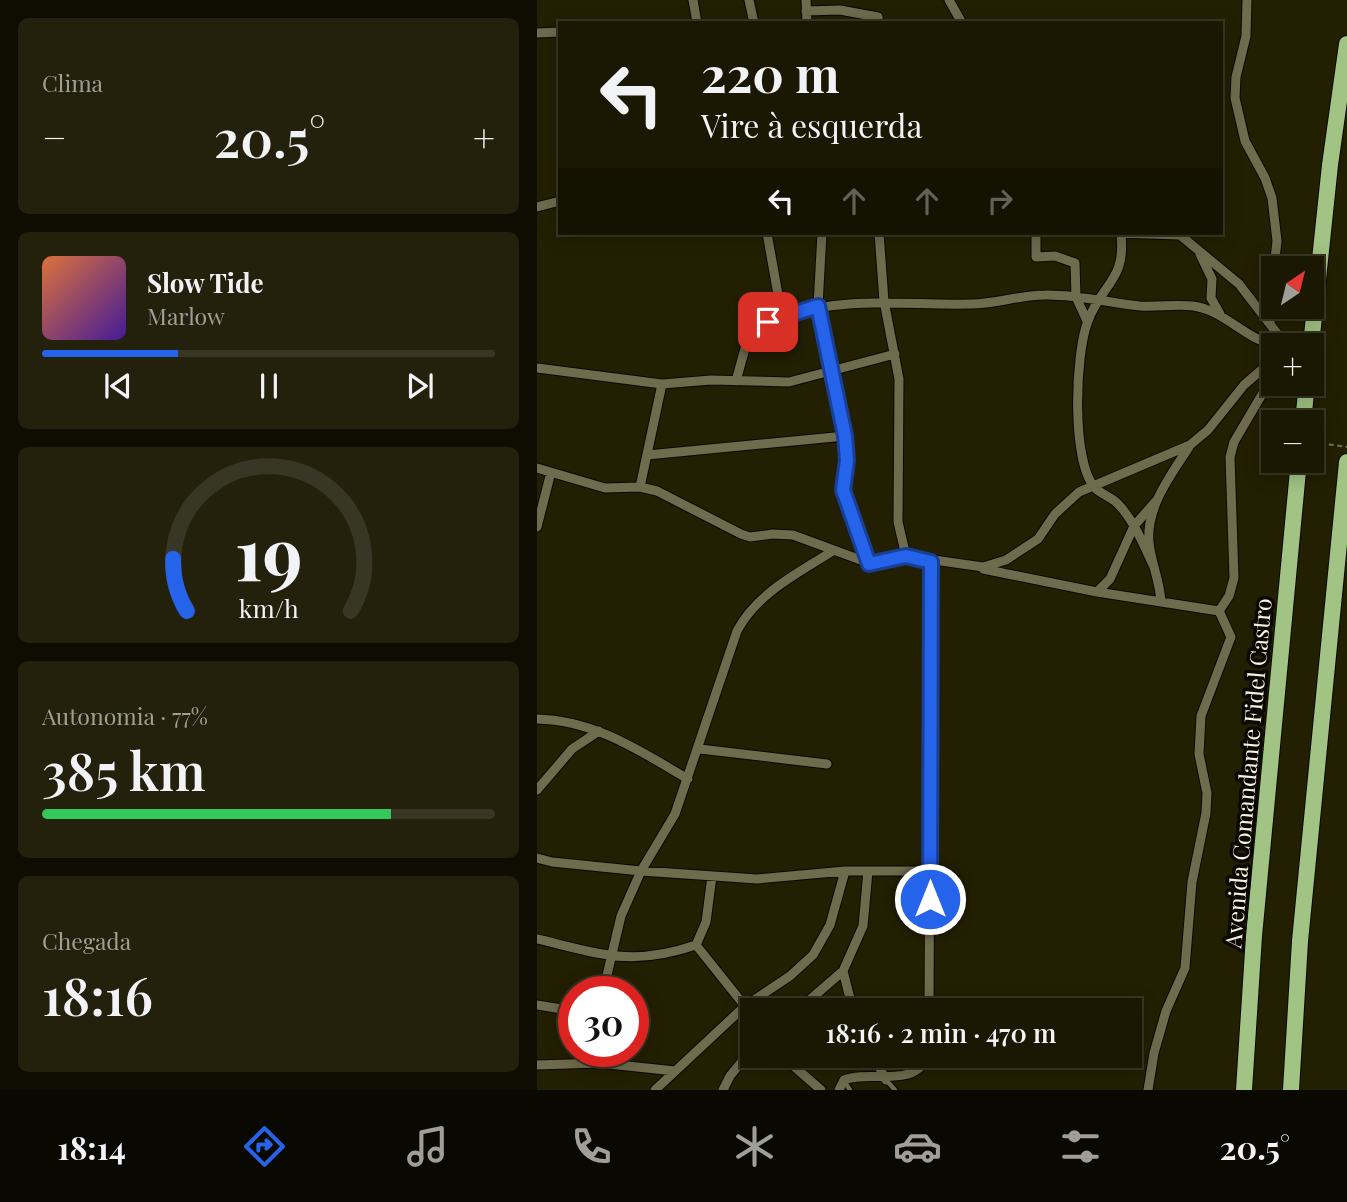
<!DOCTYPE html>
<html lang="pt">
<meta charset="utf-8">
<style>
:root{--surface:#1a1702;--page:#23200c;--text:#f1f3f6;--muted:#9f9f99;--line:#383624;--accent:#2563eb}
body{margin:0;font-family:"Playfair Display",serif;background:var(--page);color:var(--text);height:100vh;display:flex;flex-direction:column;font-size:26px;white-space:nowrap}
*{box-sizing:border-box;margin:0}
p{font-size:23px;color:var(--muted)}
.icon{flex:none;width:38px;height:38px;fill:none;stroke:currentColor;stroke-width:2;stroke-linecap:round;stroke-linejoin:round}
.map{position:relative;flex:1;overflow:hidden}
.drawer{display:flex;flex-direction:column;gap:18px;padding:18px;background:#0e0d01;width:537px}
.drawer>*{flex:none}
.hud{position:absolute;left:21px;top:21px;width:665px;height:214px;border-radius:0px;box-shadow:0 4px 18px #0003,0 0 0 2px var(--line);background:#1a1702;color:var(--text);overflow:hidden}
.needle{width:46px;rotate:35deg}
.controls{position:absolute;left:724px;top:256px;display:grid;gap:14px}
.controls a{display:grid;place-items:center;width:63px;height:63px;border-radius:0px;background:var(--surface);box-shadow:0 4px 18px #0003,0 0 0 2px var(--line);font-size:35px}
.speed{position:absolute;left:21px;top:976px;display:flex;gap:14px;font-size:35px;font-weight:700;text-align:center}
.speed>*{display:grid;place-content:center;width:91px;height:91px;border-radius:50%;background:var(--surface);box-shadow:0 4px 18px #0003,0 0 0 2px var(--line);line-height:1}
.speed .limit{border:10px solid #d22;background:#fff;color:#111}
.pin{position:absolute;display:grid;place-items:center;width:60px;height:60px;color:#fff;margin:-30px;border-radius:14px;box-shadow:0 4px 10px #0006}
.me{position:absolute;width:77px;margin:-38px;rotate:0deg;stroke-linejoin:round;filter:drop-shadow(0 0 5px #0008)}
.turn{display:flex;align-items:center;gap:24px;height:147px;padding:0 28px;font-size:32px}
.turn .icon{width:91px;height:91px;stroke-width:2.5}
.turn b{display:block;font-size:49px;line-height:60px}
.lanes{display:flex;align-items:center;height:66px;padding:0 28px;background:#0003;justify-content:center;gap:35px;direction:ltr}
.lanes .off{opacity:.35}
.big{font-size:52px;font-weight:600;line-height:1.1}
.drawer .tile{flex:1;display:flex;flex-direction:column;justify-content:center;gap:10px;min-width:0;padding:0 24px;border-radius:10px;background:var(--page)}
.drawer .dial{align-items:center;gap:0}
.dial svg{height:182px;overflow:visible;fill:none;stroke:var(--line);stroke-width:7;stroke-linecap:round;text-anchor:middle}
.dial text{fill:var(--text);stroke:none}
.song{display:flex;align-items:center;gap:21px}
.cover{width:84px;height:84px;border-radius:10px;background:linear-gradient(135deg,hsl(20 70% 55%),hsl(260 70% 35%))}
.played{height:7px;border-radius:4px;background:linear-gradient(90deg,var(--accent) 30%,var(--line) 30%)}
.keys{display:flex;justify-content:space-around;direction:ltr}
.heat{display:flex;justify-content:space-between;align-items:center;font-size:38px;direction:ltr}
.charge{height:10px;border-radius:5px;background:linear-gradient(90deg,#34c759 77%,var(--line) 0)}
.trip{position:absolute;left:203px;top:998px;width:402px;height:70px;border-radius:0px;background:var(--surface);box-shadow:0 4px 18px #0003,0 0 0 2px var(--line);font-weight:600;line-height:70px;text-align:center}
.tab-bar{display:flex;height:112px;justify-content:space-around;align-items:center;background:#0a0901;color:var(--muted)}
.tab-bar .icon{width:49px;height:49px}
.tab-bar .active{color:var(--accent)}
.tab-bar b{font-size:32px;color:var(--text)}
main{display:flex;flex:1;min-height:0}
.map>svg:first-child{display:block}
</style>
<main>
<section class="drawer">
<div class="tile"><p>Clima</p>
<div class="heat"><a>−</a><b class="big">20.5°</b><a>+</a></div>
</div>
<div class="tile">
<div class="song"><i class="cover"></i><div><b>Slow Tide</b><p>Marlow</p></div></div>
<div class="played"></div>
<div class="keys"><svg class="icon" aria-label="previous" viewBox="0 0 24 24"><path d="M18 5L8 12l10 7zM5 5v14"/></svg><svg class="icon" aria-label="pause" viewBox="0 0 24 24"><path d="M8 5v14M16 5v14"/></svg><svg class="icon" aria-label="next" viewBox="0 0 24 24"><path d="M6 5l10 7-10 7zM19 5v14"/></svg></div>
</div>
<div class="tile dial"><svg viewBox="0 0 100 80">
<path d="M14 69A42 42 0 1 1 86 69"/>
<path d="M14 69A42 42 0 0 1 8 46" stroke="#2563eb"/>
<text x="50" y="56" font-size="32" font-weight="700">19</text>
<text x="50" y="72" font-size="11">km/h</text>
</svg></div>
<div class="tile"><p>Autonomia · 77%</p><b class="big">385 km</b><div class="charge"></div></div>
<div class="tile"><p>Chegada</p><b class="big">18:16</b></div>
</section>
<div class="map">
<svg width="810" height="1090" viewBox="0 0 810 1090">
<rect width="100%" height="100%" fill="#231f03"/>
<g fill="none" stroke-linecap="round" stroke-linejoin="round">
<g stroke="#0d0800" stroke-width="7">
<path id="lane" d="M307 1081 313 1090
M350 1081 358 1090"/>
</g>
<g stroke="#0d0800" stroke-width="11">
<path id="street" d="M156 0 160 23
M212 0 217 23
M269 0 270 23
M412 0 425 23
M710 0 709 36 699 77 698 98 708 141 728 178 735 198 740 241 737 268
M269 11 303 10 341 17 342 23
M0 33 23 32
M0 207 23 201
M230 233 245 317
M285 233 281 306 308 436 310 460 306 490 332 563
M342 233 347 301 362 379 361 522 369 556
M499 233V257L518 256 538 263 539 297 550 321
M581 233 643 235 702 284 749 345
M584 235C589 281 565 283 551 321 538 353 534 462 558 488 564 494 574 497 580 503 597 520 607 546 617 567
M663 254 675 279 674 298 683 314
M733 324 737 274
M0 368 125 384 174 380 252 382 358 354
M199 381 212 334C280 291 358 306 434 304 459 304 483 295 508 295 539 294 572 303 603 306 621 307 639 304 656 306 687 310 707 338 737 345
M110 455 308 436
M0 468 68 488 103 487 120 491 204 534 213 537 236 534 256 535 332 563 369 556 446 567 469 560 501 539 518 514 542 492 653 445 671 430 707 385 737 359
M103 487 125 384
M0 527 14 472
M446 569 560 592 573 579 597 526 619 501
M560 592 682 611 694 637 664 716 662 754 670 793 669 813 655 882 648 968 629 1011 617 1053 611 1090
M624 602C623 581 614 563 612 542 609 507 634 475 652 447
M682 611 692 596 697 578 693 457 697 442 737 374
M0 719C57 720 103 751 151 779
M163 749 290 764
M0 790 35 749 62 731
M0 858 15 862 104 871 220 879 308 871H394
M0 939C64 954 94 967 159 945L169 922 175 876
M159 945 215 1015
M66 992 84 916 104 871 138 814 200 631C220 593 260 574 294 552
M0 1005 37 1011
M261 1010 306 971
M316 1010 306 971 326 926 331 871
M392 1010 394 562
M244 1055 284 1090
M336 1055 349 1080
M62 1063 138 1071
M0 1065 62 1063 61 1052
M118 1090 208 1006 253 976 276 955 293 925 308 871
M186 1090 193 1076 215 1049
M302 1090 307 1080C334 1069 377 1090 391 1055"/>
</g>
<g stroke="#0d0800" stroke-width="18">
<path id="highway" d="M774 345 793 165 810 44
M766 422 770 383
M707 1090 717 936 762 460
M754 1090 763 941 810 462"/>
</g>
<path stroke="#747059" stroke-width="2" stroke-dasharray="5 3.5" stroke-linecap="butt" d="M775 442 810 447"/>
<use href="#lane" stroke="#6f6b4d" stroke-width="4.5"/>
<use href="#street" stroke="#6f6b4d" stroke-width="9"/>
<use href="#highway" stroke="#a1c383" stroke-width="16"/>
</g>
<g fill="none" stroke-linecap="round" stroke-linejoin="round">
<g stroke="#184099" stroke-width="18">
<path id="route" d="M231 322 281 306 308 436 310 460 306 490 332 564 369 556 394 562 393 899"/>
</g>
<use href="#route" stroke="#2563eb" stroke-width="12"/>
</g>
<g text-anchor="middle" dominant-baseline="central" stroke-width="7" stroke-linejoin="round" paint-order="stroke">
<g font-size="23" fill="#f5f2e2" stroke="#0a0801">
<text transform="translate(710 773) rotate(-85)">Avenida Comandante Fidel Castro</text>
</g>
</g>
</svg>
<div class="controls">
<a><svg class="needle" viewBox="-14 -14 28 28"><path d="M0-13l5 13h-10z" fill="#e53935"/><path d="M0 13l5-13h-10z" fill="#9f9f99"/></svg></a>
<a>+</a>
<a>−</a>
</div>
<div class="speed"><div class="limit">30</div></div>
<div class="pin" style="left:231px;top:322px;background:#d93025"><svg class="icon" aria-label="arrive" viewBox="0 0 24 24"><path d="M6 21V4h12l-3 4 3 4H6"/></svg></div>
<svg class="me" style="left:393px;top:899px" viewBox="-20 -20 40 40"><circle r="17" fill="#2563eb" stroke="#fff" stroke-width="3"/><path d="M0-11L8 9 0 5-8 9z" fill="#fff"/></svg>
<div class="trip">18:16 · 2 min · 470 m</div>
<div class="hud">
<div class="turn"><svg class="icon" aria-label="left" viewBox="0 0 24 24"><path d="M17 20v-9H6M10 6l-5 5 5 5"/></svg><div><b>220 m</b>Vire à esquerda</div></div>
<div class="lanes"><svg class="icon" aria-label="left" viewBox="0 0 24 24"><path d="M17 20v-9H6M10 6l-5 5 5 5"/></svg><svg class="icon off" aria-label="ahead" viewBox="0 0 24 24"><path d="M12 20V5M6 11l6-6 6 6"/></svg><svg class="icon off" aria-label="ahead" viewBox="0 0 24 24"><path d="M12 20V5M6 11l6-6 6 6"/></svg><svg class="icon off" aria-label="right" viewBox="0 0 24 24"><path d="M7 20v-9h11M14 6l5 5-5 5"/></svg></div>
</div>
</div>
</main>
<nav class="tab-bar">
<b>18:14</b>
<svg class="icon active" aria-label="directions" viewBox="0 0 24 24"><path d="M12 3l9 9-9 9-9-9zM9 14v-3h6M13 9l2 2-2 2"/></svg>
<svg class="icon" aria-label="music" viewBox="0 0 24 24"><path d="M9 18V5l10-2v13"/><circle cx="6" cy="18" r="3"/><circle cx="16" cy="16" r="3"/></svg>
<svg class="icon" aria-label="phone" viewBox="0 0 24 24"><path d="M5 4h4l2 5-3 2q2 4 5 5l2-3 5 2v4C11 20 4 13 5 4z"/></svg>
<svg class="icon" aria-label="climate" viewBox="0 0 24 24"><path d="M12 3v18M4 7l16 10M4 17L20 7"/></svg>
<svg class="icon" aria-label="car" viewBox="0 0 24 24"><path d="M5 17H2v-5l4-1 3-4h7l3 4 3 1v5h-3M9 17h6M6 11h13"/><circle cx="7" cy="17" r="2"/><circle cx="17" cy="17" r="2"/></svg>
<svg class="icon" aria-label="filters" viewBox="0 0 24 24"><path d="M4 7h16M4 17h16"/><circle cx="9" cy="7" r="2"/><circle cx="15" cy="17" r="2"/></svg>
<b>20.5°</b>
</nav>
